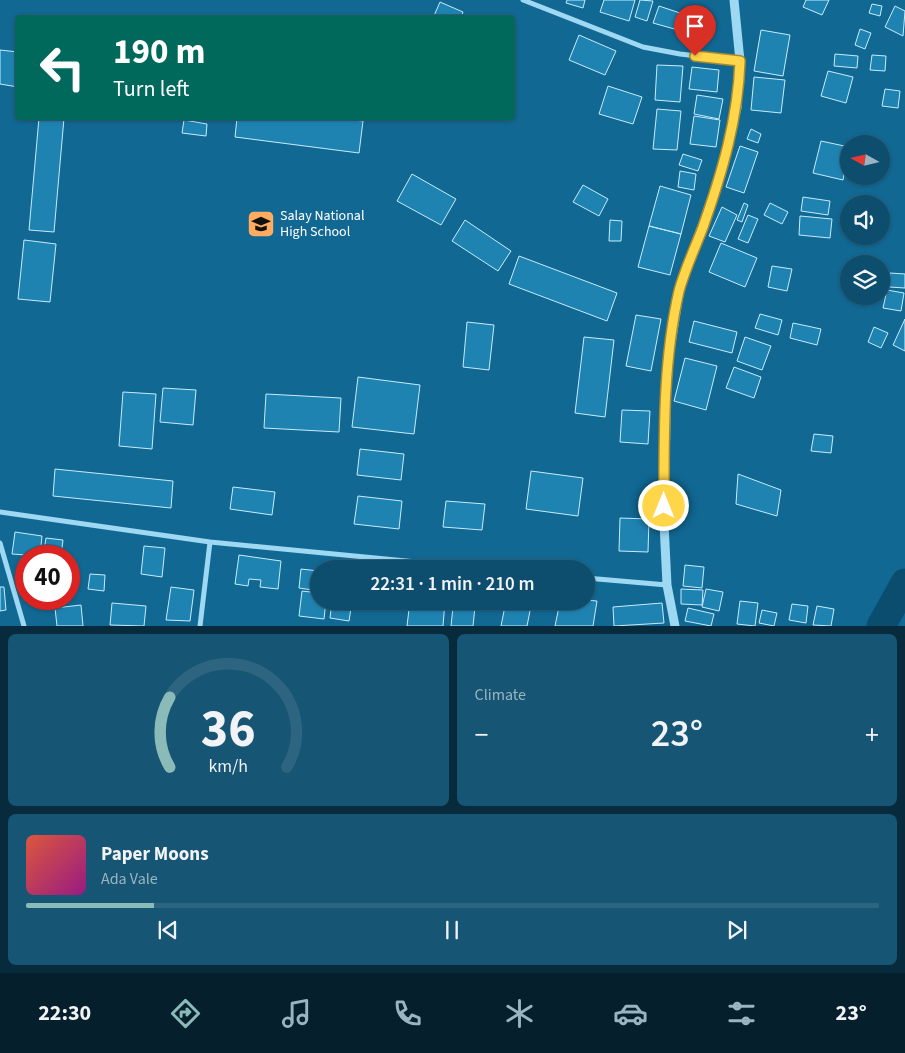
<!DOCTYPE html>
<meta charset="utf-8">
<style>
:root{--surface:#0d4e6e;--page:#165573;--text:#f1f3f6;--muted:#9ab4c2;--line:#2d6581;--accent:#8bbbb9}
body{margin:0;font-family:"Source Sans 3",sans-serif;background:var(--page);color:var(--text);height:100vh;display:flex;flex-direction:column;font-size:19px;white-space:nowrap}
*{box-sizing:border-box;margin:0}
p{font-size:16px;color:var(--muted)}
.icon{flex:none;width:28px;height:28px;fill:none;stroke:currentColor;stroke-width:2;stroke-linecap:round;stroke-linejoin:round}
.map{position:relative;height:626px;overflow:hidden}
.drawer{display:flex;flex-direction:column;gap:8px;padding:8px;background:#072b3c;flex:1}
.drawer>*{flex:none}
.guide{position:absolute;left:15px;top:15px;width:500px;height:105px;border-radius:5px;box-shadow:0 1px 4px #0004,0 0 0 1px var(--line);background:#00695c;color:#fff;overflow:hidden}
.needle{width:32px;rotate:278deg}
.fabs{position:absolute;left:840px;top:135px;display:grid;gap:10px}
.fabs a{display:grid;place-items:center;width:50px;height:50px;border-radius:50%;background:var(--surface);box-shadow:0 1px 4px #0004,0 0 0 1px var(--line);font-size:25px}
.speed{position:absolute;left:15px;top:545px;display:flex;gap:10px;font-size:25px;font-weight:700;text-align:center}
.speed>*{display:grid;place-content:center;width:65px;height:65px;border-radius:50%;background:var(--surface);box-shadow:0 1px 4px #0004,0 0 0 1px var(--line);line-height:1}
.speed .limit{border:8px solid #d22;background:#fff;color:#111}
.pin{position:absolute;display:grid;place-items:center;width:42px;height:42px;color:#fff;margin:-51px -21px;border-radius:50% 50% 50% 0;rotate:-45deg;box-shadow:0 0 5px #0007}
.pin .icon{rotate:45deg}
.me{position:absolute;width:55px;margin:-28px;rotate:0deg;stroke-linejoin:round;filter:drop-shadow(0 0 4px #0008)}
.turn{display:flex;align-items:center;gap:18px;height:105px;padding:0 15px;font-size:22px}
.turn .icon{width:65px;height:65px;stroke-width:2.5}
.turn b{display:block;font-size:35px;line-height:42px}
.big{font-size:38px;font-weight:600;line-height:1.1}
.drawer .widget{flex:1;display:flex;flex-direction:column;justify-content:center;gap:8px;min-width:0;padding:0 18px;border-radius:8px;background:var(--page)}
.drawer .dial{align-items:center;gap:0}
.dial svg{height:130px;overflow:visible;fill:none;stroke:var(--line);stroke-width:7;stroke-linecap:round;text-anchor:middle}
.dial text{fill:var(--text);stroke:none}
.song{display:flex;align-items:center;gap:15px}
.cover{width:60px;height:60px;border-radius:8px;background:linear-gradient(135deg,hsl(10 70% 55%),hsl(310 70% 35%))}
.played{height:5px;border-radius:2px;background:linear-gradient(90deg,var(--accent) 15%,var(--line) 15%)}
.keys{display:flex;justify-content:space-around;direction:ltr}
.heat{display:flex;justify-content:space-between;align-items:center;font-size:28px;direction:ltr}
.drawer .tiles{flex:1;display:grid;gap:8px;grid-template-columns:1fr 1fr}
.widget:last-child{grid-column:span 2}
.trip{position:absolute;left:310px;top:560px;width:285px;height:50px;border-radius:25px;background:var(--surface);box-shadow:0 1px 4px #0004,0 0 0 1px var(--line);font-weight:600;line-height:50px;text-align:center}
.tabs{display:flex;height:80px;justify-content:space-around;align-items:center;background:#051f2c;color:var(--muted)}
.tabs .icon{width:35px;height:35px}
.tabs .active{color:var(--accent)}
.tabs b{font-size:22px;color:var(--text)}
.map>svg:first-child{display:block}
</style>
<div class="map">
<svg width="905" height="626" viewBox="0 0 905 626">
<rect width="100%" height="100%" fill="#116893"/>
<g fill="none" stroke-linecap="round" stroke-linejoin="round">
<path stroke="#0a4d6f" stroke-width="29" d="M881 626 905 583"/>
</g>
<path fill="#1f83b2" stroke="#c6ecfd" d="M567 0H585L583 8 566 3Z
M604 0H635L629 21 600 12Z
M640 0 653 1 647 21 635 17Z
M806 0H829L822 15 803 7Z
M440 2 463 12 461 18H433Z
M872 4 882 6 880 16 869 13Z
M659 6 683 14 678 30 653 23Z
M895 6 905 11 903 36 885 27Z
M860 29 871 33 865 49 855 45Z
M761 30 790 35 783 76 754 71Z
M579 35 616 51 605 75 569 60Z
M0 50 18 52V87L0 84Z
M835 54 858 56 857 68 834 66Z
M872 55 886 56 885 71 870 70Z
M657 65 683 66 680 102 655 100Z
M692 67 719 70 717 92 689 89Z
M828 71 853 77 846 103 821 96Z
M754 77 785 80 781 113 751 110Z
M608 86 642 97 633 124 599 114Z
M885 89 900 91 898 108 882 106Z
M697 95 723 99 719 119 694 114Z
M657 109 681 111 677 150 653 149Z
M694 116 720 120 716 147 690 144Z
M39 118H64L54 232 29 230Z
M237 118H335L363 121 359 153 235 137Z
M184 120 207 124 206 136 182 133Z
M751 129 761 134 758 143 747 139Z
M821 141 849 147 843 180 813 173Z
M740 146 758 152 744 193 726 187Z
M683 154 702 160 698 171 679 165Z
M680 171 696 174 694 190 678 187Z
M412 174 456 199 441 225 397 201Z
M583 185 608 199 599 216 573 202Z
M660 186 691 195 681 234 649 226Z
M803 197 830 201 828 215 801 211Z
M744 203 748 205 742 222 737 220Z
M770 203 788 212 782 224 764 215Z
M722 207 737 215 725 242 709 236Z
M748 215 758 219 748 243 738 239Z
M800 216 832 219 830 238 799 235Z
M465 220 511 251 498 271 452 241Z
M610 220 622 221 621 241H609Z
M649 226 681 234 670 275 638 267Z
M24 240 56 244 50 302 18 299Z
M721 243 757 258 745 287 709 272Z
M519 256 617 293 607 321 509 284Z
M772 266 792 269 787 291 768 287Z
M890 273 905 274V288L889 287Z
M887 290 904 293 901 311 883 308Z
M760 314 782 320 778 335 755 328Z
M636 315 661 319 651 371 626 366Z
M905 319V351L893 345Z
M694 321 737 332 732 353 689 342Z
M467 322 494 325 489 370 463 367Z
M793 323 821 329 817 345 790 338Z
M874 327 888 333 881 348 868 342Z
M584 337 614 340 605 417 575 413Z
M745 337 771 346 762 370 737 361Z
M685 358 717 366 706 410 674 401Z
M734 367 761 377 754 398 726 388Z
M358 377 420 385 414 434 352 427Z
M163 388 196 390 193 425 160 422Z
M123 392 156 394 152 449 119 446Z
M266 394 341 398 339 432 264 428Z
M622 410 650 411 648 444 620 442Z
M814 434 833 436 831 453 811 451Z
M360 449 404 454 401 480 357 475Z
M55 469 173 481 171 508 53 496Z
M531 471 583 478 578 516 526 509Z
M738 474 781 490 777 516 736 504Z
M233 487 275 492 272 515 230 509Z
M358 496 402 501 399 529 354 524Z
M446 501 485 504 482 530 443 527Z
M620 518 649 519 648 552 619 551Z
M15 532 42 536 40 556 12 554Z
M46 538 63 540 61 556H43Z
M144 546 165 548 162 577 141 574Z
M239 555 281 561 278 589 260 587 261 580 249 579 248 586 235 584Z
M685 565 704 567 702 588 683 586Z
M301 569 319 571V591L299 588Z
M90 574 105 575 104 591 88 589Z
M0 587H4L6 610 0 611Z
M171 587 194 590 190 621 166 620Z
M681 589 703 590 702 605 681 604Z
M706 589 723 592 719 611 702 607Z
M302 591 319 593V601H326L324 619 299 616Z
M586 600 597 601 593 626H555L560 602Z
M332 601 352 602 349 621 330 618Z
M410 601H445L443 626H407Z
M452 601H483V606L452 605Z
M506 601H532L527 626H501Z
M740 601 758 603 755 626 737 624Z
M112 603 146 606 144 626 110 625Z
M662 603 664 623 614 626 613 607Z
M792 604 808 606 806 623 789 620Z
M81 605 83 626H57L55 608Z
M817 606 834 609 831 626 813 625Z
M453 607H475L473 626H451Z
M688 608 714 614 711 626 685 621Z
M762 610 777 613 774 626 759 623Z"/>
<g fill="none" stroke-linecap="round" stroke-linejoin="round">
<path stroke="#9ed8f3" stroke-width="5" d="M523 0 643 47 680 54 740 61
M0 512 210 542 489 569
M0 543 24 626
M586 578 667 585
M200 626 210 542"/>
<path stroke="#9ed8f3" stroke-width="9" d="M675 626 667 585 664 523 667 368 680 288 723 167 737 108 740 61 734 0"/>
</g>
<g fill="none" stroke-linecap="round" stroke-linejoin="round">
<g stroke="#a68a30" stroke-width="12">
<path id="route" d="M664 506C664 434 663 361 679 291 685 269 695 248 703 227 722 173 738 119 740 61L695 56"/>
</g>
<use href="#route" stroke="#ffd54a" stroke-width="9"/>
</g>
<defs>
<g id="school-square" transform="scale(1.4375)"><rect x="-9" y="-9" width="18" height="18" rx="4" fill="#ffac60" stroke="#116893"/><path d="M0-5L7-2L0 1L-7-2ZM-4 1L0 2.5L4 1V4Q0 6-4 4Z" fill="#111"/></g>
</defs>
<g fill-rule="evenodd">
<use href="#school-square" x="261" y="224"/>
</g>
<g text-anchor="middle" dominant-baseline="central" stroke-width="5" stroke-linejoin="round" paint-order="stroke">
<g font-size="14" fill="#fff" stroke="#116893" text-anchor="start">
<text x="280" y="216">Salay National<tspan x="280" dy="16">High School</tspan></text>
</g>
</g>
</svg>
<div class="fabs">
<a><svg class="needle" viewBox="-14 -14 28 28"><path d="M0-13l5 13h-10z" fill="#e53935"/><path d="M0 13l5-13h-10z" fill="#9ab4c2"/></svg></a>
<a><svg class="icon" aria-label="sound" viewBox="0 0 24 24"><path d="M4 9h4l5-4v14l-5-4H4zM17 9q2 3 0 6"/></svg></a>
<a><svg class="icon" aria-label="layers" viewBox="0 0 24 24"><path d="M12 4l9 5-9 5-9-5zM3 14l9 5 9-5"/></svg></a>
</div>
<div class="speed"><div class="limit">40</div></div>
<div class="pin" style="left:695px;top:56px;background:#d93025"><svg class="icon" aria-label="arrive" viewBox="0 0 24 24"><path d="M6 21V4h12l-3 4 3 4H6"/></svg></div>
<svg class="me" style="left:664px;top:506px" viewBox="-20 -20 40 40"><circle r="17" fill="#ffd54a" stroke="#fff" stroke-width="3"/><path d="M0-11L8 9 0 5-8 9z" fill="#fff"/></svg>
<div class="trip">22:31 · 1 min · 210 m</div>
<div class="guide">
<div class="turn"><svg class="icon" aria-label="left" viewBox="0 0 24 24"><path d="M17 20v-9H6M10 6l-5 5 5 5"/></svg><div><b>190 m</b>Turn left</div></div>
</div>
</div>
<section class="drawer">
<div class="tiles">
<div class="widget dial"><svg viewBox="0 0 100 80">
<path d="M14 69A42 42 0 1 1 86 69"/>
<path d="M14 69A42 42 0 0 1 14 26" stroke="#8bbbb9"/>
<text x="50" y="56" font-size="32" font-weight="700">36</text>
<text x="50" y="72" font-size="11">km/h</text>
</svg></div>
<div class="widget"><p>Climate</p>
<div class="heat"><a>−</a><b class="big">23°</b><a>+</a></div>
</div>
<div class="widget">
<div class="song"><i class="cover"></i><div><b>Paper Moons</b><p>Ada Vale</p></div></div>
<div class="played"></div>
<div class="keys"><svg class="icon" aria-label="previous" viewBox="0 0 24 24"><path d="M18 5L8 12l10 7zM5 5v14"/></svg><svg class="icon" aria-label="pause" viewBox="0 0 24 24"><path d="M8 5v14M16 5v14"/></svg><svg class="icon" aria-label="next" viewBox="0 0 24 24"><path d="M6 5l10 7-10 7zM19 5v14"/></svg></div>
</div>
</div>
</section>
<nav class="tabs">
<b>22:30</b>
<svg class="icon active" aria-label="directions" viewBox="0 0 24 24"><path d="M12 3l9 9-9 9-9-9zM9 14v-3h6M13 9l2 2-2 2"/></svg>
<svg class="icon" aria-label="music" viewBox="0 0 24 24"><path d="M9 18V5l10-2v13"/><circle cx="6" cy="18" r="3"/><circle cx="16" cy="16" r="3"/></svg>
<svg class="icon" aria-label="phone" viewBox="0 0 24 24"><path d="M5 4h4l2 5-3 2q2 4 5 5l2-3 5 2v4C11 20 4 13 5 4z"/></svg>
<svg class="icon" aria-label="climate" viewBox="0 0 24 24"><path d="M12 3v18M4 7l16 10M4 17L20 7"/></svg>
<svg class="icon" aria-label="car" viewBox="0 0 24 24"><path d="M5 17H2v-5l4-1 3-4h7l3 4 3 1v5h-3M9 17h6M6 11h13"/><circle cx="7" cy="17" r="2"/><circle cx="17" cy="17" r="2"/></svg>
<svg class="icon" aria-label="filters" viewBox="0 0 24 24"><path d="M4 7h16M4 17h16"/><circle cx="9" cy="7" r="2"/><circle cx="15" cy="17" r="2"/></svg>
<b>23°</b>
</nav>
